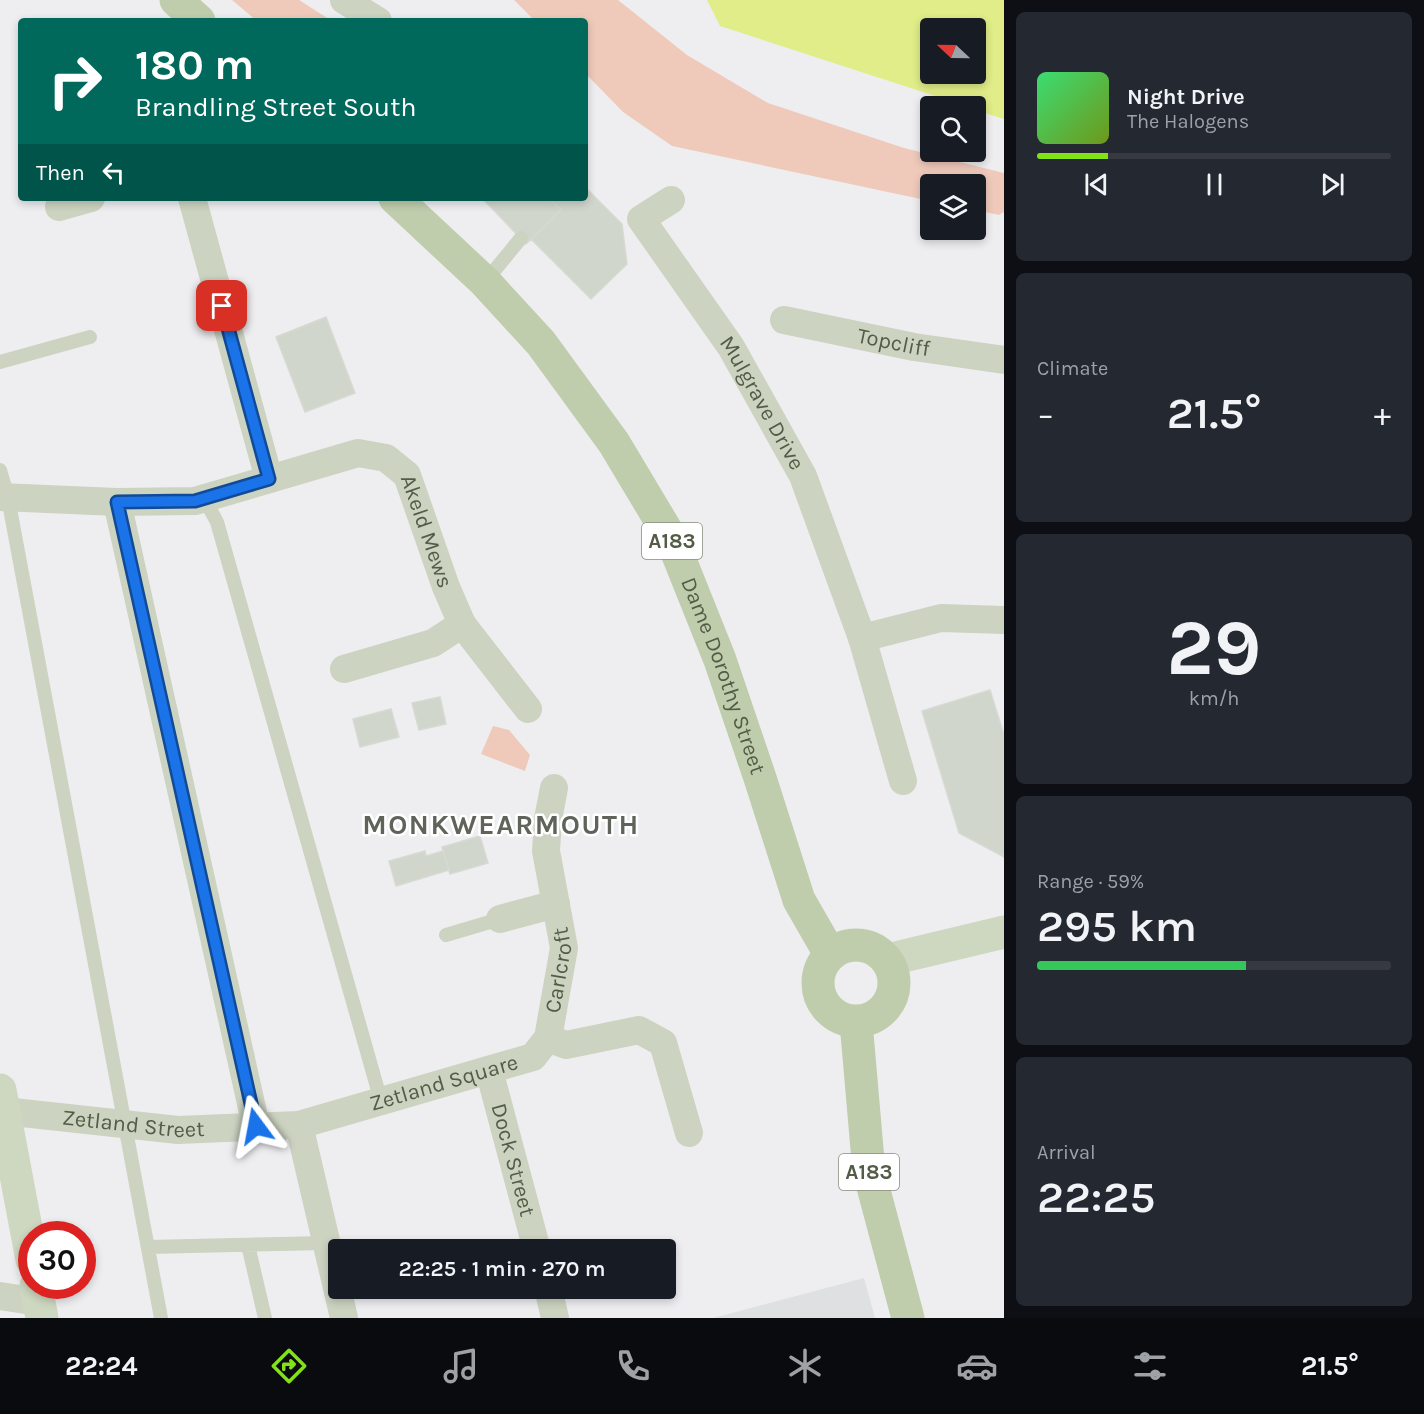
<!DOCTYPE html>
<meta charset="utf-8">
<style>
:root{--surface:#171b24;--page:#242831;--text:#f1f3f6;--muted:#9ea1a6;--line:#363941;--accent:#83e217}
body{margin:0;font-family:Karla,sans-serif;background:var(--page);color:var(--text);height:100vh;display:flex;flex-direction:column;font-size:22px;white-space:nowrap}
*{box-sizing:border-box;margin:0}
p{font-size:20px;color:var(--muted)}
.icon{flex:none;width:33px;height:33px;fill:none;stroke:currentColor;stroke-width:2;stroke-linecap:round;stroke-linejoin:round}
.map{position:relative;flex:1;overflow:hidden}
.sheet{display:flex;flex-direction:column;gap:12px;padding:12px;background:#0d0f14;width:420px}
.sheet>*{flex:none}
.guide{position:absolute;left:18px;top:18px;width:570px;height:183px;border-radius:6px;box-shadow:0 3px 9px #0003;background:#00695c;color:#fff;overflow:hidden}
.needle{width:39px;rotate:292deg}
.buttons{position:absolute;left:920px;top:18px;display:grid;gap:12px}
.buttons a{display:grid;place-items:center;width:66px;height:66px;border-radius:6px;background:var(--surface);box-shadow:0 3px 9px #0003;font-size:30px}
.speed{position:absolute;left:18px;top:1221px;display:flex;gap:12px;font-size:30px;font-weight:700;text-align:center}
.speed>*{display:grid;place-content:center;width:78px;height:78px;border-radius:50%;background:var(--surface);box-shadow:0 3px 9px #0003;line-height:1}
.speed .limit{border:9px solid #d22;background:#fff;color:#111}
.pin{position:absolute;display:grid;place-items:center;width:51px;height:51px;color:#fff;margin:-26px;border-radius:12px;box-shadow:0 3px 9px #0006}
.me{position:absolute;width:66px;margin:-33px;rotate:347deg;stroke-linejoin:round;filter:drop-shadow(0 0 4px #0008)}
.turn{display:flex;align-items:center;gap:21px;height:126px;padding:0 18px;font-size:27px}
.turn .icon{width:78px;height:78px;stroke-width:2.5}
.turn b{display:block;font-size:42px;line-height:51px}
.then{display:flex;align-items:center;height:57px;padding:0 18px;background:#0003;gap:12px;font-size:22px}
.big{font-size:45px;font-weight:600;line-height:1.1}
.sheet .card{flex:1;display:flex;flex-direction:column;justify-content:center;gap:9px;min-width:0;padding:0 21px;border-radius:9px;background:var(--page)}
.sheet .dial{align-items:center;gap:0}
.dial b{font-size:78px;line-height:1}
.song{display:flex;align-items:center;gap:18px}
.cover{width:72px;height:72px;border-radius:9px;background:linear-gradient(135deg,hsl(140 70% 55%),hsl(80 70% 35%))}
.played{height:6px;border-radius:3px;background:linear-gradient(90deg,var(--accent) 20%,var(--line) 20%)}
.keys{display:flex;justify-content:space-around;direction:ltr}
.heat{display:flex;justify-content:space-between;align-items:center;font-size:33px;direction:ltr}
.charge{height:9px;border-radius:4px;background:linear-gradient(90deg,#34c759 59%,var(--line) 0)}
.trip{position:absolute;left:328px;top:1239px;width:348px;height:60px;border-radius:6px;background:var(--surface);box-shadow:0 3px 9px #0003;font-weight:600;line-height:60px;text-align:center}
.tab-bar{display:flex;height:96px;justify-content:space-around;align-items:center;background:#090b0e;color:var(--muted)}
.tab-bar .icon{width:42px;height:42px}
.tab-bar .on{color:var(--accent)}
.tab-bar b{font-size:27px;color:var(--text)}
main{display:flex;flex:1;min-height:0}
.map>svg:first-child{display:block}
</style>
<main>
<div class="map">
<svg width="1004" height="1318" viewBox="0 0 1004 1318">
<rect width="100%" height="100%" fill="#eeeef1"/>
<path fill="#dfe0e2" d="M864 1278 875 1318H713Z"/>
<path fill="#efcabb" d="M232 0H299L332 21H257Z
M514 0H618L687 55 768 103 904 148 1004 173V212L999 215 975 210V184H930V201L672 146 623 112 585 73V21H535Z
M493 726 509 730 530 755 525 771 481 754Z"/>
<path fill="#e1ed88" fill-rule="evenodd" d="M707 0H1004V119L975 110V106H966L720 26ZM930 28H975V74H930Z"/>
<path fill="#d1d6cd" stroke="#d5dad2" stroke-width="1.5" d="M585 187 622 224 627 264 591 299 531 239 561 210 549 198H585Z
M482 198H549L561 210 526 244Z
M326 317 355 393 305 412 276 337Z
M990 690 1004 735V857L959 833 922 711Z
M440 697 446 724 419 730 412 703Z
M391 709 399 737 360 747 353 719Z
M480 836 488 863 450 874 442 847Z
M425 851 426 856 443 851 449 870 396 886 389 861Z"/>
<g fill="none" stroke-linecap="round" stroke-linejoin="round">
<path stroke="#ccd3c1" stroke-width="14" d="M485 282 521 238
M0 362 90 337
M0 470 8 498 161 1318
M204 498 217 522 381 1101
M446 935 500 919
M248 1245 265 1318
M148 1247 326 1243"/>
<g stroke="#ccd3c1" stroke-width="28">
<path d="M344 0 378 21"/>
<path d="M192 198 269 479"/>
<path id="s1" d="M671 200 641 219 731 347 803 476 862 638 941 618 1004 620"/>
<path d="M59 207 91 198"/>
<path id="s2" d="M784 320 914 347 1004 360"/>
<path id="s3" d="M0 497 117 502 195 501 358 453 386 458 407 475 446 587 462 624 528 709"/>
<path d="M117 502 256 1126"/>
<path d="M862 638 903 781"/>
<path d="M344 669 433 643 462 624"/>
<path d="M500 919 556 904"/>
<path d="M548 1038 566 1045 639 1030 663 1043 689 1133"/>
<path id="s4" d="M489 1070 537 1250"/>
<path id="s5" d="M4 1111 178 1130 299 1125 533 1057 548 1038 564 948 546 851 548 819 554 788"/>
<path d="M299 1125 344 1318"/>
<path d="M548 1288 555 1318"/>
<path d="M0 1296 39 1302"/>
</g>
<path stroke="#ced7c0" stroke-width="33" d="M887 960 1004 932
M0 1090 32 1260
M36 1286 42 1318"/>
<g stroke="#c0cdad" stroke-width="33">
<path d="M176 0 199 21"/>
<path id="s6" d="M395 198 485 282 541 343 614 443 672 540 720 660 760 778 799 900 830 954"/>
<circle cx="856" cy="983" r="38"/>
<path d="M856 1022 869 1172 908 1318"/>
</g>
</g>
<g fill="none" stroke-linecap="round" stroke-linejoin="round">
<g stroke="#114b97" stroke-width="15">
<path id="route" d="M222 306 269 479 195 501 117 502 256 1126"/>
</g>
<use href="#route" stroke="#1a73e8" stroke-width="10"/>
</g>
<g text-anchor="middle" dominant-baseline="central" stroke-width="5" stroke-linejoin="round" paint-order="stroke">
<g fill="#fff" stroke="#878d7e" stroke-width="1.5">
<rect x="642" y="523" width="60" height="36" rx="4.5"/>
<rect x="839" y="1154" width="60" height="36" rx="4.5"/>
</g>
<g font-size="21" font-weight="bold" fill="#535c46">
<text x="672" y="541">A183</text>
<text x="869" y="1172">A183</text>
</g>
<g font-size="22" fill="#535c46" stroke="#fff">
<text stroke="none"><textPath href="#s2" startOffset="112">Topcliff</textPath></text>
<text stroke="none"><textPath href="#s1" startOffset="256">Mulgrave Drive</textPath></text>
<text stroke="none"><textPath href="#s3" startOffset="480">Akeld Mews</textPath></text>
<text stroke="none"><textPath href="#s6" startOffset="588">Dame Dorothy Street</textPath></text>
<text stroke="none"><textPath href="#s5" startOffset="633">Carlcroft</textPath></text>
<text stroke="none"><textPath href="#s5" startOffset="447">Zetland Square</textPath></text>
<text stroke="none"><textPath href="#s5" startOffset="130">Zetland Street</textPath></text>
<text stroke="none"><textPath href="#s4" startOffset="93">Dock Street</textPath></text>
</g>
<g font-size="28" font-weight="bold" letter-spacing="1.5" fill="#5f635a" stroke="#fff">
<text x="501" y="824">MONKWEARMOUTH</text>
</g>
</g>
</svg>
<div class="buttons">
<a><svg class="needle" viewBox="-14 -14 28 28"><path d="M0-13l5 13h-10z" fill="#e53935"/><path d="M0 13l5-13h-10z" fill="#9ea1a6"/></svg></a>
<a><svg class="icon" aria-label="search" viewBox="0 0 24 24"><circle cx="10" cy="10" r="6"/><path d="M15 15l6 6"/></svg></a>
<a><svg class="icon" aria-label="layers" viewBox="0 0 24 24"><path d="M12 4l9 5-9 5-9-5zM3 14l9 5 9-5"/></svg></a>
</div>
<div class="speed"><div class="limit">30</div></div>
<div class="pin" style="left:222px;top:306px;background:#d93025"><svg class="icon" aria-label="arrive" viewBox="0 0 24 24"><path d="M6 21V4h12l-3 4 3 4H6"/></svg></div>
<svg class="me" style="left:256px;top:1126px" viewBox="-20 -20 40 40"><path d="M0-17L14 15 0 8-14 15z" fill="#1a73e8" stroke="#fff" stroke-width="4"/></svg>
<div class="trip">22:25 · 1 min · 270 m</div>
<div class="guide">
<div class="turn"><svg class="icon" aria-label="right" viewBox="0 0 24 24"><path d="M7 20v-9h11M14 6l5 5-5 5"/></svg><div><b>180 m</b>Brandling Street South</div></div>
<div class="then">Then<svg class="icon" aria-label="left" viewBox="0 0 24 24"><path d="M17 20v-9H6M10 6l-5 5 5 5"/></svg></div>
</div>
</div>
<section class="sheet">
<div class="card">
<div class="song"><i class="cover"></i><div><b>Night Drive</b><p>The Halogens</p></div></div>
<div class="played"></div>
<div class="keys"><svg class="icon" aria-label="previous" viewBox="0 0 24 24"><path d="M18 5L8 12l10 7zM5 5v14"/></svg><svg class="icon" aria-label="pause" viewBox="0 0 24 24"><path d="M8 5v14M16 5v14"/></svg><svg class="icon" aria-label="next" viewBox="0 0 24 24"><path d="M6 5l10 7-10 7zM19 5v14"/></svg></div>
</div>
<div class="card"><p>Climate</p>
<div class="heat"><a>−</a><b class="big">21.5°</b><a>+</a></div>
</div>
<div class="card dial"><b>29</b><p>km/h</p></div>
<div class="card"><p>Range · 59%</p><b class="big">295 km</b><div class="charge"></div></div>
<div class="card"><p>Arrival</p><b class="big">22:25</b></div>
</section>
</main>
<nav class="tab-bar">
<b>22:24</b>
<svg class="icon on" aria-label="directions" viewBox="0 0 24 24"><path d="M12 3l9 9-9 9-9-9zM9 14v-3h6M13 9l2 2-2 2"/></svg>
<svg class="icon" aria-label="music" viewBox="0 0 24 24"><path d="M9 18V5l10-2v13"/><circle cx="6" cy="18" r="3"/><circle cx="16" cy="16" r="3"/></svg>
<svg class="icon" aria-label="phone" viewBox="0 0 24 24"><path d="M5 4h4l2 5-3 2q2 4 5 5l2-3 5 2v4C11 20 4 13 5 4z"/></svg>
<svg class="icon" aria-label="climate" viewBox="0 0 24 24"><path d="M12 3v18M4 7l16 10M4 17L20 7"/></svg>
<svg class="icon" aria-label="car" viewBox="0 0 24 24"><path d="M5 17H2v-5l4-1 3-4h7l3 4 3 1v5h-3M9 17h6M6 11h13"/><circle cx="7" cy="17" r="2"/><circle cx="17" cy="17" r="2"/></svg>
<svg class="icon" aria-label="filters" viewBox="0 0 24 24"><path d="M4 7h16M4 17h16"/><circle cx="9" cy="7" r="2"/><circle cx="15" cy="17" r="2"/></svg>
<b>21.5°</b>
</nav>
